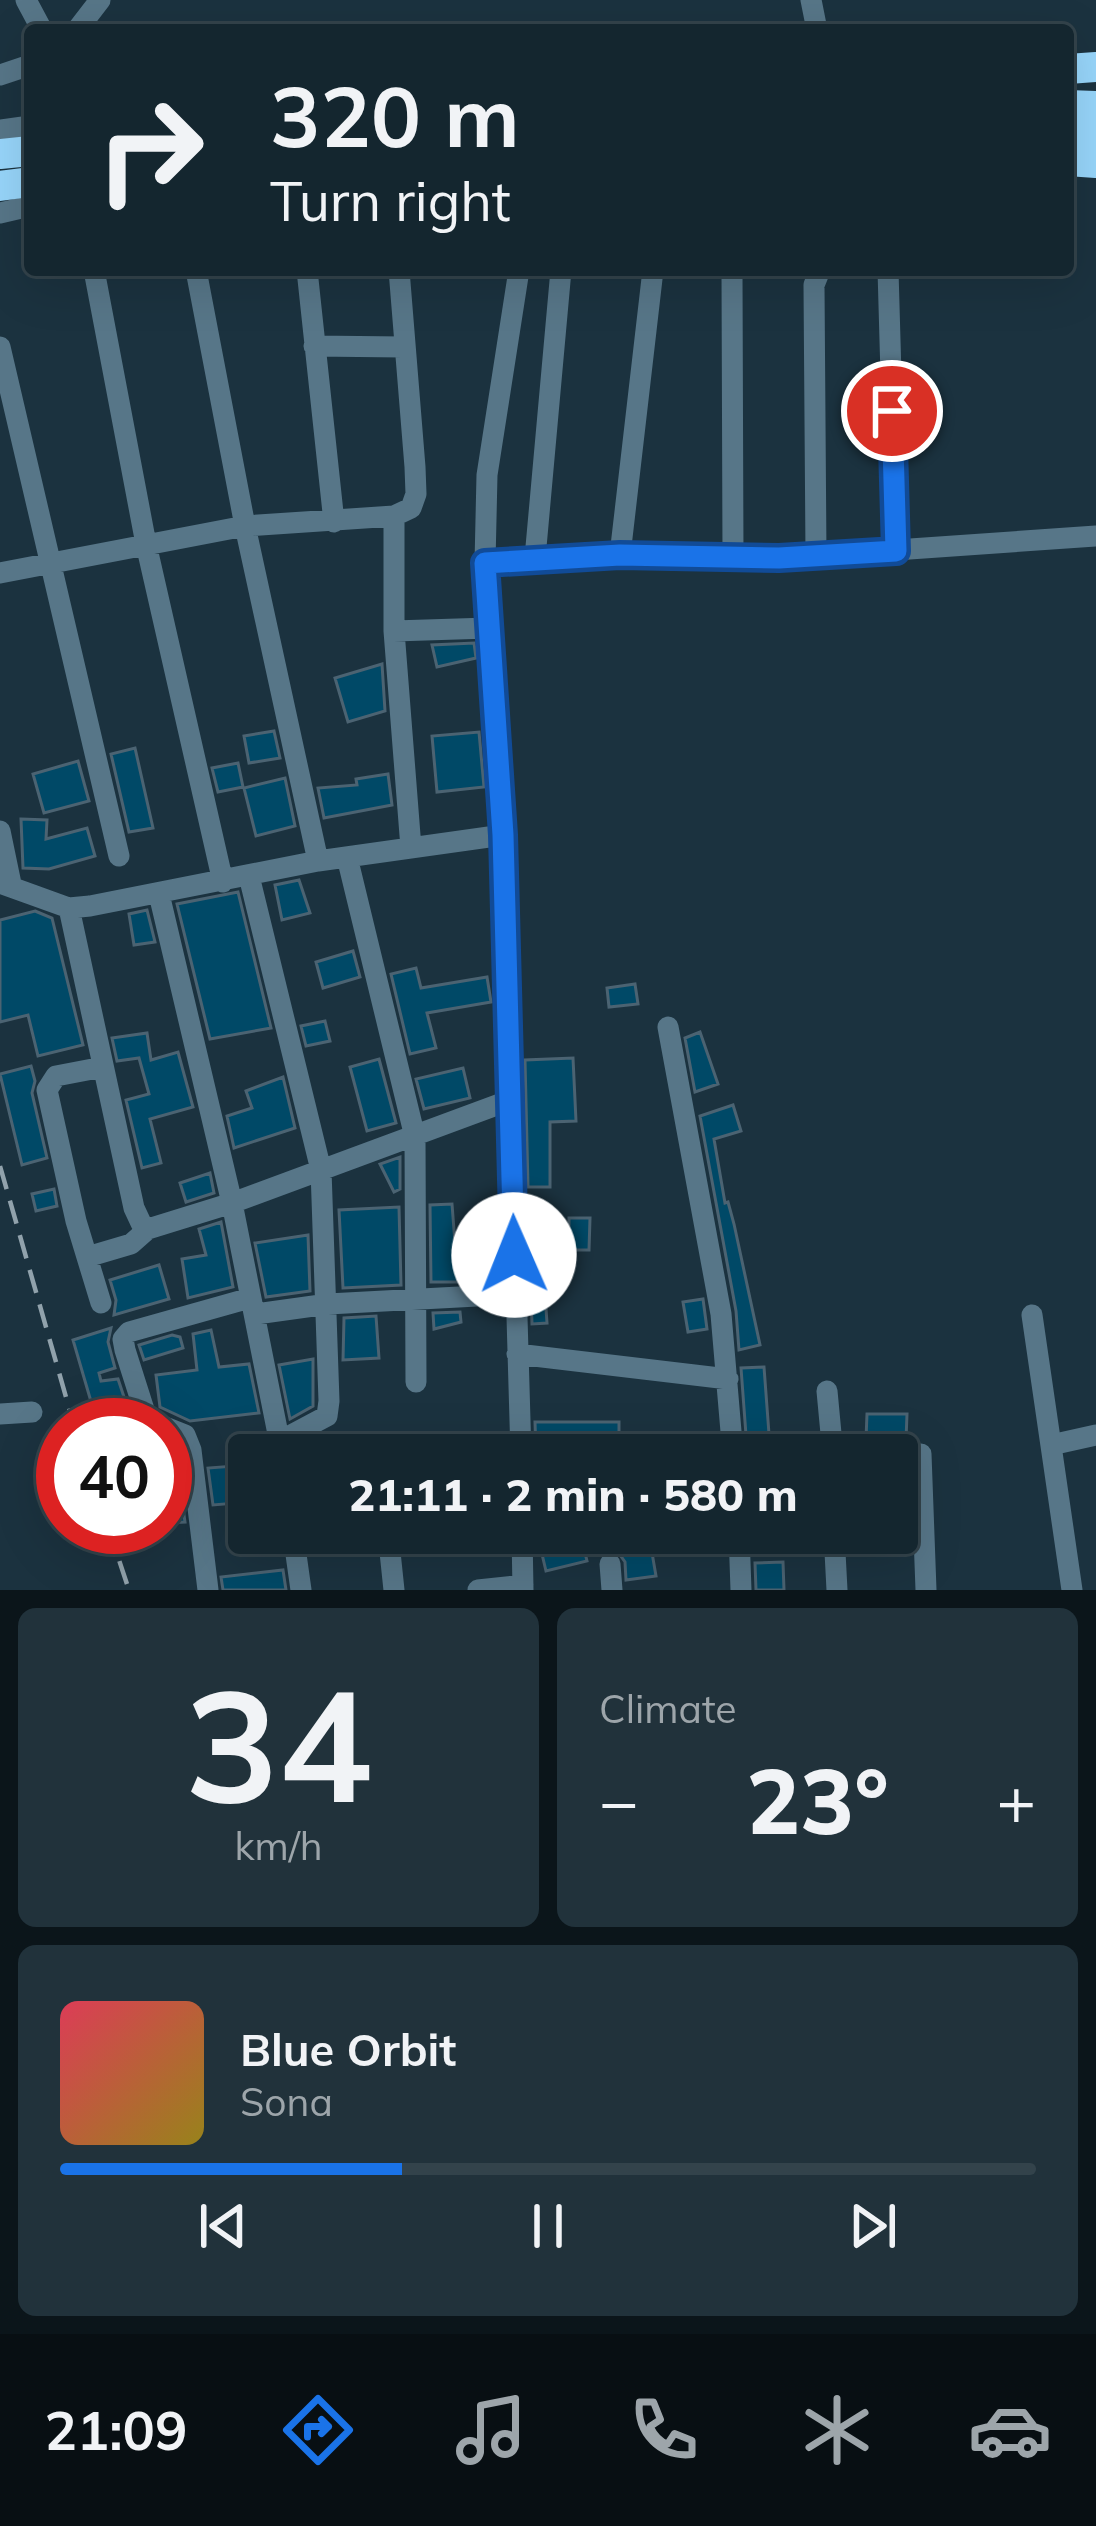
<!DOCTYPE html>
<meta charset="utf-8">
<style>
:root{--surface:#14262f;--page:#21323b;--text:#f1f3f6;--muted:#9da5aa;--line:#33434b;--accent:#1a73e8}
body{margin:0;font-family:Mulish,sans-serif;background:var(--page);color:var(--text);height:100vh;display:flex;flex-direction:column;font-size:45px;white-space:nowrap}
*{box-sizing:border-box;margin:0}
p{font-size:39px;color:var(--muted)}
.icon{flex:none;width:66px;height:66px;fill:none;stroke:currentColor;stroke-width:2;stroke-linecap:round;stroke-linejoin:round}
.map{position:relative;height:1590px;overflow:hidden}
.panel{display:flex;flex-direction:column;gap:18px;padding:18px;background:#0b151a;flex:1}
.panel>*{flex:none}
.guide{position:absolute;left:24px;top:24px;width:1050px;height:252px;border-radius:12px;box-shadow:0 12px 48px #0002,0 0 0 3px var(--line);background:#14262f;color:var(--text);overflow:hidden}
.speed{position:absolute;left:36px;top:1398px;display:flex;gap:24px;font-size:60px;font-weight:700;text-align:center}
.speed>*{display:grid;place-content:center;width:156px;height:156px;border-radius:50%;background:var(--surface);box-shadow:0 12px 48px #0002,0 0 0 3px var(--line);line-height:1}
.speed .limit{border:18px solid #d22;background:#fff;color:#111}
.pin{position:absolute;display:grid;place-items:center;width:102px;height:102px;color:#fff;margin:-51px;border:6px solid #fff;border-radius:50%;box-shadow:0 3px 12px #0007}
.me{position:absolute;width:132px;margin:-66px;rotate:359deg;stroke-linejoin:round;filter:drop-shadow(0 0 9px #0008)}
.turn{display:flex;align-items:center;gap:42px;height:252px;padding:0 48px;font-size:54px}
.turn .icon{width:156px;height:156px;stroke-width:2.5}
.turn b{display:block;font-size:84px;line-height:102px}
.big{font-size:90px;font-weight:800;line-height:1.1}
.panel .card{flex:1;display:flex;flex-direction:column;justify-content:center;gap:18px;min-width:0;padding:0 42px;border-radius:18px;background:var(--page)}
.panel .dial{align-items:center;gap:0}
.dial b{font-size:156px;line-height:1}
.song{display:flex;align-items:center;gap:36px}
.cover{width:144px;height:144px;border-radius:18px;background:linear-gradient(135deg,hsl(350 70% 55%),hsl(50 70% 35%))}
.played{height:12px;border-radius:6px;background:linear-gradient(90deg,var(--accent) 35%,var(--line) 35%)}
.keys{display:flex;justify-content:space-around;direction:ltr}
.heat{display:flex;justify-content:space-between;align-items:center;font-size:66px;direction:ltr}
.panel .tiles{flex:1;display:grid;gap:18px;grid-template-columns:1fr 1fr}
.card:last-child{grid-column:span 2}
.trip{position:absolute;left:228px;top:1434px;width:690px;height:120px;border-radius:12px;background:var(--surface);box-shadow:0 12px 48px #0002,0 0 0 3px var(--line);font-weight:800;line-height:120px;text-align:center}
.menu{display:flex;height:192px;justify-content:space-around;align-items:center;background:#080f13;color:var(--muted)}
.menu .icon{width:84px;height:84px}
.menu .active{color:var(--accent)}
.menu b{font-size:54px;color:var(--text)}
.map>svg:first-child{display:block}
</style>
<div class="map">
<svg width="1096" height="1590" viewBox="0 0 1096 1590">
<rect width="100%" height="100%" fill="#1b323f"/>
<path fill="#004967" stroke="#4b6372" stroke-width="3" d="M474 643 476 658 437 667 432 645Z
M382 664 385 711 348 722 335 678Z
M274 731 280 758 249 763 244 736Z
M479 732 484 787 437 792 432 736Z
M135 748 153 828 129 832 111 754Z
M78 761 89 801 44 813 33 774Z
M238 763 243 787 218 792 212 768Z
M388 774 392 805 324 818 318 788 357 785 356 779Z
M285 778 295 826 256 836 244 788Z
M21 819 47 820 46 839 87 828 95 856 49 869 23 868Z
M299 880 310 913 282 920 275 885Z
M238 892 271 1028 210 1039 177 904Z
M147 910 155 942 134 945 129 914Z
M35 911 52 918 83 1045 38 1056 28 1015 0 1022V920Z
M353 951 360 977 323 988 316 962Z
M416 968 421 988 487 977 491 1002 427 1013 436 1048 410 1054 391 974Z
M635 984 638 1004 609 1007 607 988Z
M325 1021 330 1041 306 1046 301 1026Z
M700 1032 718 1084 695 1092 685 1038Z
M147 1033 151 1060 178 1052 193 1107 150 1119 161 1163 142 1168 126 1100 149 1094 139 1058 117 1061 112 1038Z
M573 1058 576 1121 550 1122V1187H528L525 1060Z
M379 1059 396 1123 367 1131 350 1067Z
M31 1066 35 1081 32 1093 47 1158 22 1165 0 1074Z
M463 1068 470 1098 424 1109 416 1079Z
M283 1077 295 1128 234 1148 227 1116 252 1108 246 1091Z
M733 1105 741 1131 714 1139 725 1203 728 1202 734 1224 760 1345 739 1350 736 1311 700 1116Z
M400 1157V1189L394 1192 380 1164Z
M210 1173 214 1193 186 1202 180 1183Z
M54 1189 57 1206 36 1211 32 1194Z
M452 1204 458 1282H431L430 1205Z
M399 1207 401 1285 343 1288 339 1210Z
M569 1218H590L589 1250H569Z
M221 1222 233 1287 188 1298 182 1259 206 1255 199 1229Z
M308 1235 310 1291 266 1297 255 1243Z
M159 1265 169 1299 114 1315 116 1300 110 1280Z
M530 1265H543L547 1323 532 1324Z
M703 1299 707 1329 688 1332 683 1302Z
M460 1312 461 1322 434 1329 433 1313Z
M376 1316 379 1358 343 1360 344 1318Z
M111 1328 108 1342 115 1368 99 1373 101 1381 118 1379 129 1412 97 1422 73 1340Z
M211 1330 219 1367 249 1364 259 1413 190 1421 160 1407 156 1375 197 1370 193 1334Z
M172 1335 180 1337 183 1348 144 1360 139 1345Z
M313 1359V1406L290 1419 279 1365Z
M764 1367 769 1434 746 1435 741 1368Z
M867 1414H907L906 1440 866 1439Z
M535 1422H619V1455H536Z
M247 1465 249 1502 213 1505 208 1468Z
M897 1467H906L908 1519H897Z
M165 1479H179L185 1522 165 1523Z
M537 1533H580L587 1561 546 1571Z
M651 1547 656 1576 626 1580 625 1562 618 1552Z
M783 1562 784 1590H756L755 1563Z
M283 1570 286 1590H223L221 1577Z"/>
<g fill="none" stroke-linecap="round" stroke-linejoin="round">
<path stroke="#577688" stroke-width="21" d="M26 0 42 30
M811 0 817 30
M77 30 100 0
M0 75 30 65
M0 130 30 126
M0 213 30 206
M94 270 146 544 223 882
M196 270 245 526 318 861
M307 270 334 522
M519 270 487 475 485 563 503 835 521 1455
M888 270 896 551
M732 273 733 557
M314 346 403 347
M0 347 119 856
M394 516V631L411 848
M620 555 653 270
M816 556 814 285 820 270
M535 558 561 270
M485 563 620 555 780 558 1096 536
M0 573 245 526 394 516 411 508 416 494 415 467 399 270
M394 631 489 628
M0 831 11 884
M347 857 415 1137 416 1382
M249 876 321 1170 329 1401 327 1416 280 1441
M0 883 69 908 90 906 318 861 503 835
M159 894 232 1203 281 1449
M69 908 134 1208 141 1223 148 1229 232 1203 513 1099
M668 1027 721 1314 733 1455
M87 1257 131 1244 148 1229
M101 1303 76 1221 47 1090 56 1076 103 1067
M256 1314 328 1304 514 1294
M1032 1315 1072 1590
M517 1354 728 1379
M827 1391 833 1455
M0 1414 32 1412
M157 1425 145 1413 125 1350 123 1339 129 1332 250 1298
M165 1427 185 1435 191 1450 208 1590
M1051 1445 1096 1435
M921 1454 926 1590
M293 1533 301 1590
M388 1533 394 1590
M522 1533 523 1590
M739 1533 741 1590
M834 1533 837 1590
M610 1564 612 1590
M478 1590 523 1585"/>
<path stroke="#97d5fa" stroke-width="30" d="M1068 69 1096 67
M1068 105 1096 106
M1068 133H1096
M0 154 30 151
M1068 161 1096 163
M0 186 30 182"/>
<path stroke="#91a2ac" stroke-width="4.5" stroke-dasharray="24 12" stroke-linecap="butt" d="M0 1166 74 1425
M108 1527 129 1590"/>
</g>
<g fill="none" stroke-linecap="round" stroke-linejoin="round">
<g stroke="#114b97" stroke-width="30">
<path id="route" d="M514 1255 503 835 485 563 620 555 779 558 896 551 892 411"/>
</g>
<use href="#route" stroke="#1a73e8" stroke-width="21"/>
</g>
</svg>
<div class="speed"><div class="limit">40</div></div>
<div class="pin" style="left:892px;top:411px;background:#d93025"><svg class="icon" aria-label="arrive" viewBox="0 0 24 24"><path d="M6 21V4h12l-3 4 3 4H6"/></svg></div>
<svg class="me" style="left:514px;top:1255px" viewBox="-20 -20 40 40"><circle r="19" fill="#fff"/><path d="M0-13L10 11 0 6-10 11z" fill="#1a73e8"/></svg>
<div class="trip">21:11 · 2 min · 580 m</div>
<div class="guide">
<div class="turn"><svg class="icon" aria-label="right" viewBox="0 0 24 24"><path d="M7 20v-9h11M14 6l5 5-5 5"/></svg><div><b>320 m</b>Turn right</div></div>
</div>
</div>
<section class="panel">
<div class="tiles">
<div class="card dial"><b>34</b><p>km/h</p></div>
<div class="card"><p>Climate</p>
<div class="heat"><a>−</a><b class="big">23°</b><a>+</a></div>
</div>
<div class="card">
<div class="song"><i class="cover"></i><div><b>Blue Orbit</b><p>Sona</p></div></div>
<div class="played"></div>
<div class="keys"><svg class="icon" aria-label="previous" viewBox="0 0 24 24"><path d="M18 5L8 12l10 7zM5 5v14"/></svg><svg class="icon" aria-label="pause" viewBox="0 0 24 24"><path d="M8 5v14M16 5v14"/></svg><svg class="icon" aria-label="next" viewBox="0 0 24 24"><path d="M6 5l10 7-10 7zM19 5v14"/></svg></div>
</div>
</div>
</section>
<nav class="menu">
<b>21:09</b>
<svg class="icon active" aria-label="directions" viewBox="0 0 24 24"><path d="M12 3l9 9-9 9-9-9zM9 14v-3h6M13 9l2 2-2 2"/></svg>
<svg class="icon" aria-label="music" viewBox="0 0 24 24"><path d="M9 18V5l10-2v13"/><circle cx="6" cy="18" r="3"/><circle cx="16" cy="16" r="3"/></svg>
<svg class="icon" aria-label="phone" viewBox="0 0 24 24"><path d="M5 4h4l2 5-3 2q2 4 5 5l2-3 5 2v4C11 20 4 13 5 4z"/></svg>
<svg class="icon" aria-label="climate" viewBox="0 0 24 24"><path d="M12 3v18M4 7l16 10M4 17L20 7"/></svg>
<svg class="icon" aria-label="car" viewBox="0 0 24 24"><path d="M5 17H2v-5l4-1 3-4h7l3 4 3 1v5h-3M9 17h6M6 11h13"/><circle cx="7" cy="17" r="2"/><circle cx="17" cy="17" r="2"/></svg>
</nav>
